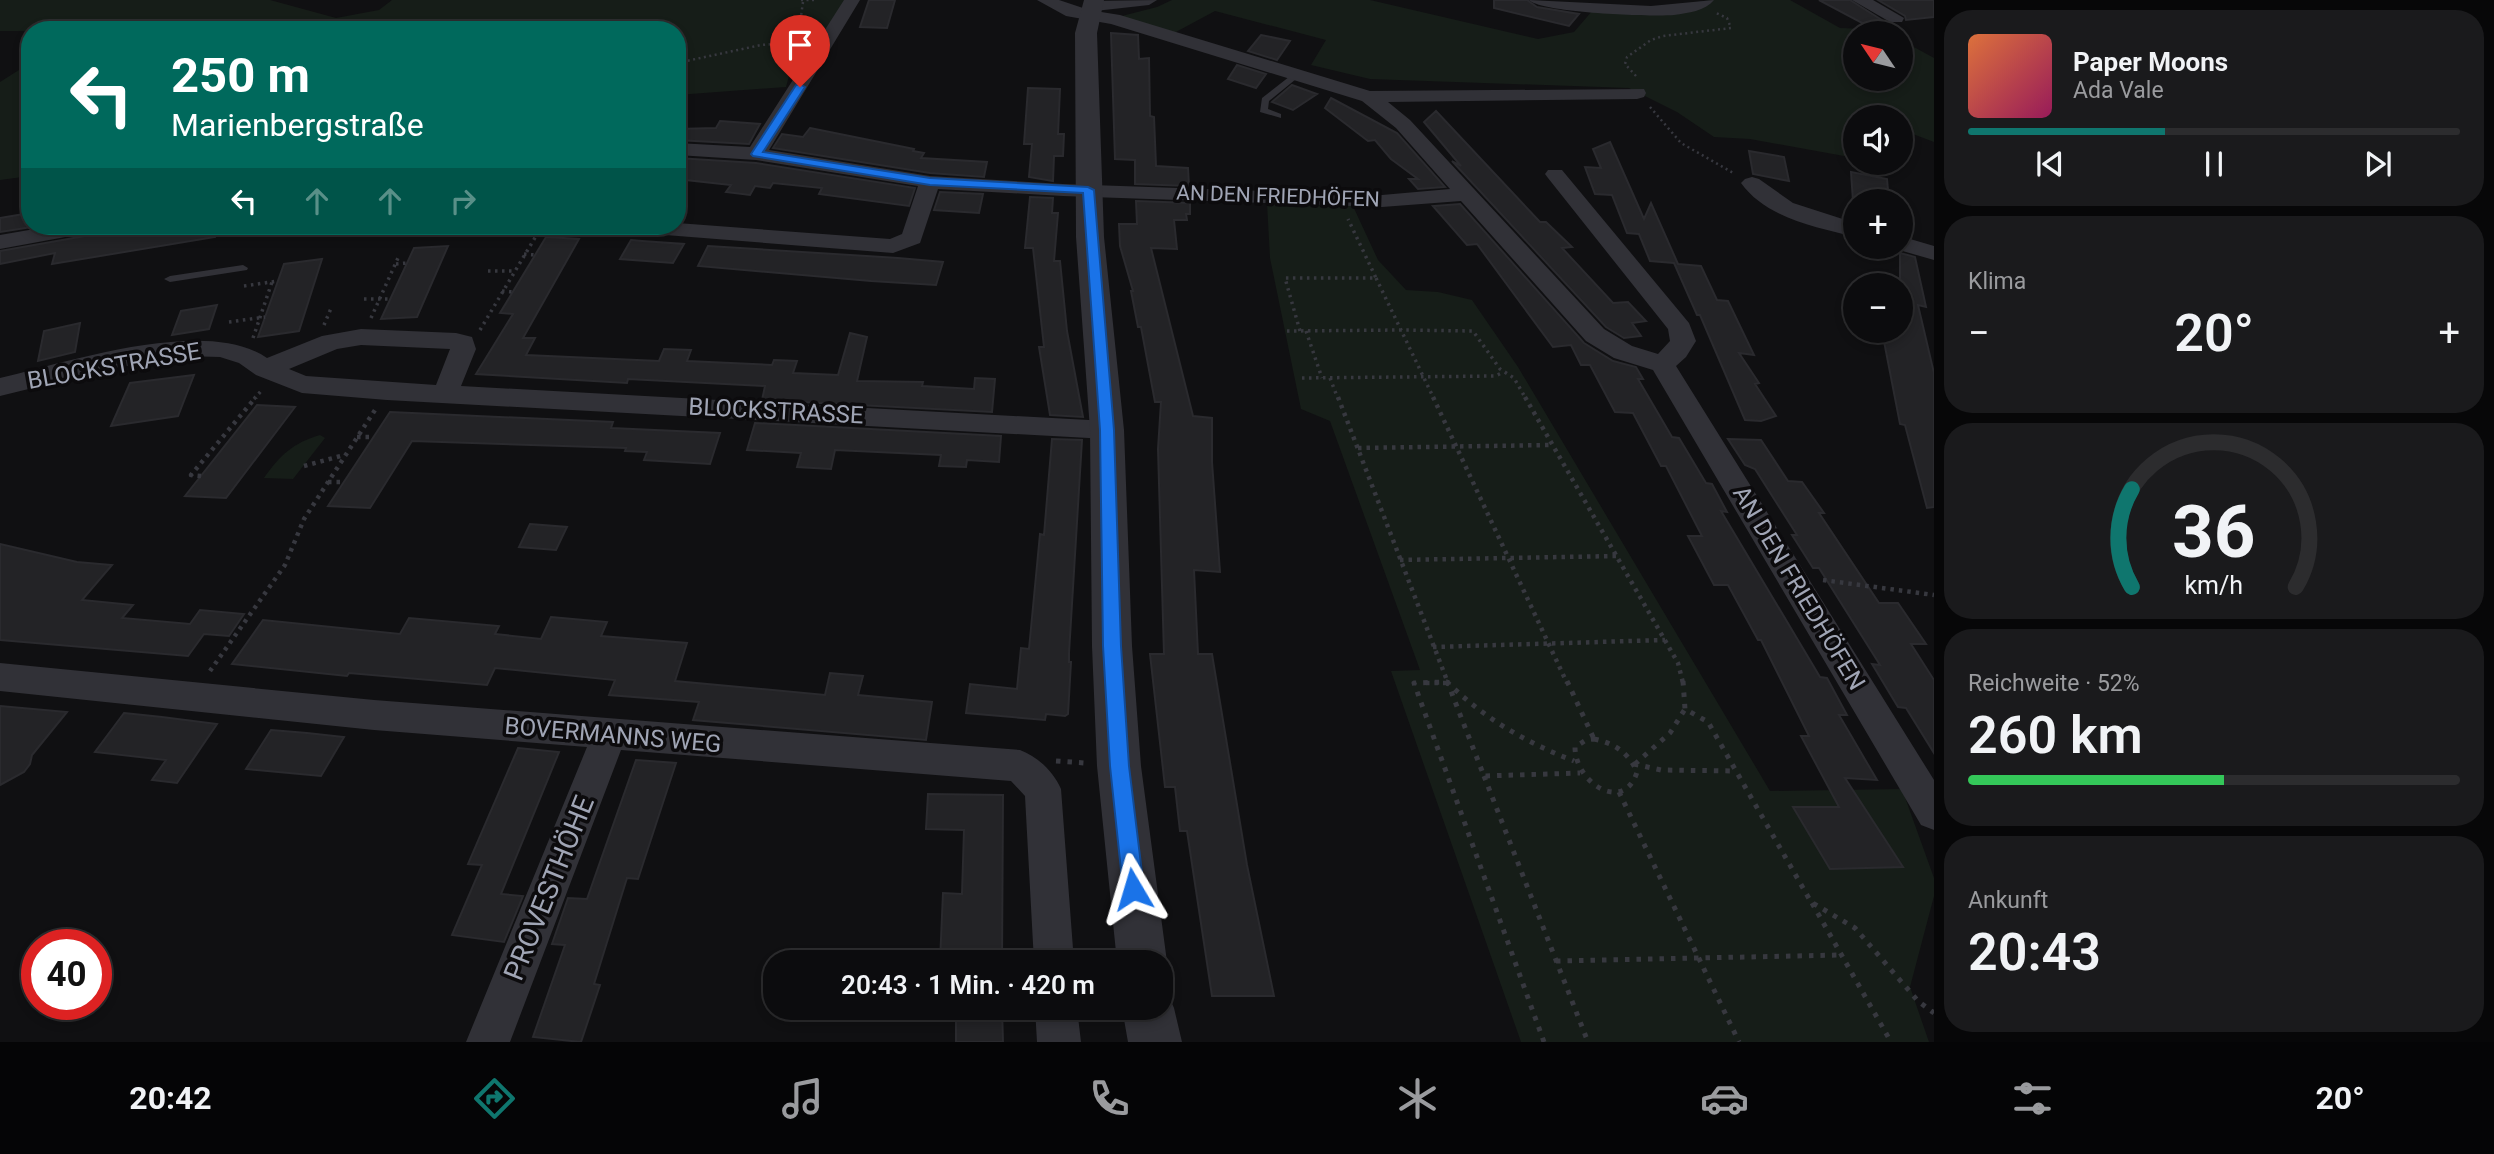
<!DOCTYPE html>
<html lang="de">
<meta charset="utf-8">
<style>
:root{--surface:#0c0c0e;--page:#1a1a1c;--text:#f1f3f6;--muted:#9a9b9e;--line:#2c2c2e;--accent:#0f766e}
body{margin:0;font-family:Roboto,sans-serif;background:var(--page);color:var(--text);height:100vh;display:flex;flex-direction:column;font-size:26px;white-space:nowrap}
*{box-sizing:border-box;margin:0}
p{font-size:23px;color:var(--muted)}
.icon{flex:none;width:38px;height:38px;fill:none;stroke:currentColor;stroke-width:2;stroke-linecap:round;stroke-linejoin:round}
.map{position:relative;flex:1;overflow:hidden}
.side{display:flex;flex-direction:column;gap:10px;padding:10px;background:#070708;width:560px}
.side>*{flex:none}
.hud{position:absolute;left:21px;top:21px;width:665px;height:214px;border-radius:28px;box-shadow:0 4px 10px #0003,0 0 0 2px var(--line);background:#00695c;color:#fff;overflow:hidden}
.needle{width:46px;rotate:305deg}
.tools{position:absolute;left:1843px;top:21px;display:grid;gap:14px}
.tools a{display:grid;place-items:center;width:70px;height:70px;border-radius:50%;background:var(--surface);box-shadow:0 4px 10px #0003,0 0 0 2px var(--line);font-size:35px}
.speed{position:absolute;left:21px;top:929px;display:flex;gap:14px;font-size:35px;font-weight:700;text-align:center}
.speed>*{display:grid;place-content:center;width:91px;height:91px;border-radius:50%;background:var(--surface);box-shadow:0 4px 10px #0003,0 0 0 2px var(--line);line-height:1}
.speed .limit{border:10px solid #d22;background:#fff;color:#111}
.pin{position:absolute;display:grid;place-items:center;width:60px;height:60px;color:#fff;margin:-72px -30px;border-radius:50% 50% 50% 0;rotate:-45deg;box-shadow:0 0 7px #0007}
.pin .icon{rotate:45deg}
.me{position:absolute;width:77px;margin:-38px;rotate:353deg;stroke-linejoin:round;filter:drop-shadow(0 0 5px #0008)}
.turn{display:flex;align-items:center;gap:24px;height:147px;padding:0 35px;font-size:32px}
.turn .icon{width:91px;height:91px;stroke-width:2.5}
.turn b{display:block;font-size:49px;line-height:60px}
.lanes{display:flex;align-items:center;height:66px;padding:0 35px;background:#0003;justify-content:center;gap:35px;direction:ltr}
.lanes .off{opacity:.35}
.big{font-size:52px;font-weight:600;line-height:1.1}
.side .widget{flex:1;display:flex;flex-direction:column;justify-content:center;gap:10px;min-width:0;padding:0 24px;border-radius:28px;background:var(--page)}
.side .dial{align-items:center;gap:0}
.dial svg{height:182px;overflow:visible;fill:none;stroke:var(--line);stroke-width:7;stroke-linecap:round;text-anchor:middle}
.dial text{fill:var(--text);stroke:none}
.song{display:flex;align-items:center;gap:21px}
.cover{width:84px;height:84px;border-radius:10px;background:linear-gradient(135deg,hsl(20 70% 55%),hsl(330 70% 35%))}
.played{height:7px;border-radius:4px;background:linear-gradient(90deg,var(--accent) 40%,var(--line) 40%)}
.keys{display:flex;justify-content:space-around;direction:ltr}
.heat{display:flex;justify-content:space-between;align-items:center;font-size:38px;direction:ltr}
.charge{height:10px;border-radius:5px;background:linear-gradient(90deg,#34c759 52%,var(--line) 0)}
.trip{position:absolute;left:763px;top:950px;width:410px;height:70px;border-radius:28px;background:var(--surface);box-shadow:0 4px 10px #0003,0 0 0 2px var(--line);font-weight:600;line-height:70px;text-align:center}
.menu{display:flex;height:112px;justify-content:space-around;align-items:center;background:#050506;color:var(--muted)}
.menu .icon{width:49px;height:49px}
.menu .active{color:var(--accent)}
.menu b{font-size:32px;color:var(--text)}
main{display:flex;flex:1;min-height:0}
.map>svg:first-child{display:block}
</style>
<main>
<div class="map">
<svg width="1934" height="1042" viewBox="0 0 1934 1042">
<rect width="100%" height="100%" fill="#101012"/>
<path fill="#161d18" d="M0 0H270L336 18 379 10 392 0H849L816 51 797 46 786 87 677 95V30L0 31Z
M1172 0H1370L1538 39 1574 32 1593 10 1627 12 1711 0H1790L1840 28 1867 29 1883 33H1855V79H1900L1901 40 1934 58V142L1905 131 1901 133 1900 117H1855V158L1750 139 1714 137 1677 112 1629 88 1370 79 1311 65 1326 40 1215 11 1174 33 1118 17 1157 7Z
M30 63V176L0 180V82Z
M1267 203 1352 204 1378 260 1406 290 1438 292 1472 300 1518 367 1770 791 1902 789 1934 878V896L1910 987 1929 1042H1521L1391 671 1420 670 1330 421 1301 409 1270 258Z
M320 435 325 438 293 479 264 478C280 455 293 443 320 435Z"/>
<path fill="#232326" stroke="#2a2a2e" stroke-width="2" d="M869 0H895L887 28 860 27Z
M1494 0H1527L1537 7 1579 14 1569 26 1494 8Z
M1819 0H1850L1885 22 1864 24Z
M1878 0H1934V17L1906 20 1905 16Z
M1111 33 1138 35 1139 59 1149 58 1150 116 1154 117 1156 166 1188 168 1189 186 1135 184V160L1115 159Z
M1261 35 1290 41 1277 60 1248 51Z
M1237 65 1266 74 1256 88 1228 79Z
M1292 85 1317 94 1293 110 1272 102Z
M1028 88 1060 89 1058 134H1064L1063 156H1054L1053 181 1029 177 1032 144H1024Z
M1331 98 1397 133 1445 187 1418 189 1409 179H1418L1391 159 1375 140 1368 141 1325 108Z
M1436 111 1540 222H1546L1572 247 1562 248 1613 303 1628 302 1646 321 1632 323 1641 336 1624 338 1606 327 1452 161 1461 166 1424 122Z
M720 121 760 124 749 144 677 140V129L716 128Z
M810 128 914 149 913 151 924 153 921 158 987 162 984 177 930 173 773 148 782 134 803 137Z
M1610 142 1644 219 1651 203 1678 264 1701 266 1717 300 1728 301 1754 355 1739 353 1759 383 1755 384 1776 416 1761 421 1745 420 1700 315H1697L1674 263 1650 261 1639 234 1627 233 1612 195 1595 194 1585 167 1601 168 1593 149Z
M1749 151 1784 157 1789 181 1753 174Z
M677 158 756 163 915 188 909 206 819 194 822 188 773 183 770 188 755 186 750 195 726 192 731 185 677 179Z
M1851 172 1887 179 1889 201H1853Z
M940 192 983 194 979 213 934 210Z
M1030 197 1053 198 1052 213H1058L1054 261H1060L1067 331 1083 417 1050 415 1039 347H1044L1033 248H1025Z
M1136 201 1190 203V214H1186L1187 220H1174L1177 249 1151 248 1193 416 1212 418V462L1220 572 1194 570 1198 654H1212L1247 865 1274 996H1212L1187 831H1180L1175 787H1165L1150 654H1164L1158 449 1161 402H1155L1141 327H1138L1131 291H1133L1120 246 1119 224H1137Z
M1460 204 1584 343 1613 361 1636 367 1643 379H1638L1672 437 1679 438 1706 483 1712 484 1727 512 1721 511 1820 677 1827 678 1847 715H1839L1877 780 1845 778 1903 867 1830 869 1793 807H1839L1801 736H1809L1761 640H1758L1728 585H1714L1688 536H1702L1666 466H1661L1633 413 1615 412 1590 365H1581L1571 345 1553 347 1477 244 1467 245 1433 206Z
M30 213V226H38L0 232V218Z
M101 226H111L112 229 134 226H214L215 237 52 264 55 253 0 264V251L96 234Z
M546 237 579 239 523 338H535L526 355 659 361 664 349 691 350 687 361 772 365 774 360 797 361 793 373 838 375 850 333 867 337 857 381 923 382 922 386 974 389 975 378 995 379 992 412 762 400 765 386 628 379 627 383 476 374 513 314 500 313Z
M631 240 642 241 684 244 673 263 620 259Z
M448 246 417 317 381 319 414 248Z
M708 246 898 258 943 262 936 285 871 281 698 266Z
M1900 253 1915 257 1926 307 1918 305 1934 373V507L1927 508 1905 425 1900 424 1882 331H1900Z
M322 259 299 331 258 337 284 264Z
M217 305 209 329 172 335 181 311Z
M80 323 75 352 38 361 44 331Z
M194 375 178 416 111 426 130 383Z
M257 405 295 407 226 498 185 496Z
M390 412 613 422 611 428 720 433 710 464 644 460 647 452 625 451 626 448 412 441 370 508 328 506Z
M755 423 1001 436 999 462 967 460 966 467 939 466 941 455 835 450 831 469 797 467 801 453 747 450Z
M1052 439 1082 440 1069 653V662H1071L1068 714 1065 716 1046 714 1045 720 966 713 970 684 1017 689 1021 648 1029 649 1040 534 1044 535Z
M1728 439 1761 440 1788 481 1802 482 1824 513H1819L1879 603H1898L1926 644H1911L1934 680V753L1906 708 1898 707 1872 664 1880 665 1819 568H1813L1792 535H1797L1755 469 1745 465Z
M530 524 567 527 556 550 519 547Z
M0 544 77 562 112 565 82 600 133 605 122 618 190 624 200 610 244 614 229 636 204 634 188 656 0 640Z
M551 617 607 622 601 636 687 643 675 681 825 695 830 673 863 676 858 695 932 702 926 740 693 720 699 702 609 695 615 680 495 668 487 685 349 673 347 676 232 664 263 620 400 634 409 618 499 626 495 634 541 639Z
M0 706 67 712 32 755 30 764 24 772 0 785Z
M124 713 162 717 217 724 177 783 152 780 166 760 95 752Z
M271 730 307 733 344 737 321 776 246 769Z
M518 748 559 752 501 894 523 896 504 942 452 935 482 865 468 864Z
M636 760 676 763 638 879 627 878 594 984 600 985 581 1042 533 1037 565 945 552 944 568 898 587 899Z
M928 794 1003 795 1002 962H940L943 893 962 894 964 830 926 829Z
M956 1009H1002L1003 1042H956Z"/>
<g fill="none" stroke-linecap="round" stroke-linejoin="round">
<path stroke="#37383f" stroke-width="2.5" stroke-dasharray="2 3.5" stroke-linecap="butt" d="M801 0H815
M803 2 798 37 806 40
M677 63 761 45 804 42
M1636 76 1625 64 1627 57 1651 40 1663 36 1731 28 1727 18 1716 13
M1650 107 1681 143 1735 174"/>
<path stroke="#37383f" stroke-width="3.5" stroke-dasharray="2.5 4.5" stroke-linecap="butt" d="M524 254 535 255
M396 264 407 263
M488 271H514
M1376 278 1401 330 1473 331 1500 369 1514 378 1526 399
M244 286 278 281
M502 291 513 292
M364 299H390
M371 318 398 258
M229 322 265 317
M324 325 332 306
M480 330 539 231 557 227 628 228
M1287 331 1401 330 1434 399
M1300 331 1285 278H1376L1348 219
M1306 331 1322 378
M253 338 272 282
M1302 378 1495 376 1504 372
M1330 378 1338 399
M254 399 262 390"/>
<path stroke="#37383f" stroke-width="4.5" stroke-dasharray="3.5 5" stroke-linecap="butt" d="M1338 397 1448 683
M1433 397 1567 683
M1525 397 1678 663 1683 683
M357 437H373
M1358 448 1552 445
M304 466 344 455
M201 476 191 475 256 397
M328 482H344
M1400 560 1616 556
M1823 580 1934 595
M1433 647 1665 640
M210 671 285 565 304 519 375 410
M1426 683H1448"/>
<path stroke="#37383f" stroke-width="5" stroke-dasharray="4.5 7" stroke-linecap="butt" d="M1447 681 1484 776 1580 773
M1567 681 1594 739
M1683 681 1685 709 1708 722 1811 902 1855 928 1918 1001 1934 1013
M1594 739C1614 743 1629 753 1637 772 1624 814 1575 783 1575 747L1586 740Z
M1056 761 1085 763
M1634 764 1661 770 1735 771
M1635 764 1670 733 1685 709
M1484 776 1588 1042
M1619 792 1739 1042
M1812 903 1891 1042
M1556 961 1841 955
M1544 1042 1414 683 1447 682C1485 719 1525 742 1574 761"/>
<path fill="#313137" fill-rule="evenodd" d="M1294 73 1301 75 1269 101 1268 109 1281 114V118L1260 112 1262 98Z
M243 265 248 268 247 270 170 282 164 279 170 276Z"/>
<path fill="#313137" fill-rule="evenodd" d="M844 0H860L769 150 930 176 1063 184 1382 195 1450 189 1396 128 1362 101 1111 24 1066 16 1037 0H1059L1086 9 1084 6 1086 2 1092 1 1157 0 1149 5 1095 11 1120 15 1370 91 1644 89 1646 93 1644 97 1637 99 1388 102 1410 120 1604 329 1632 346 1658 354 1670 341 1668 329 1548 178 1545 174 1548 170H1562L1689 323 1696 341 1686 357 1676 366 1934 780V830L1921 825 1653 370 1614 358 1586 341 1461 201 1382 207 1063 196 938 189 920 243 893 253 640 233 638 226H677V223L890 239 902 234 918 186 756 160 677 155V143L750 147Z
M1529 0 1651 6 1714 0C1705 11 1688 13 1674 15 1652 17 1542 13 1529 0Z
M1852 0H1873L1904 18 1902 22H1890Z
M1752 177 1759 179 1793 203 1855 223V237C1816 227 1766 218 1741 183L1745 179Z
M52 226H98L95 231 87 233 0 249V235Z
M1900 236 1934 246V260L1892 248 1900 247Z
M361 329 456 333 472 337 476 349 461 386 1107 421 1117 423 1121 430 1117 437 1107 439 387 400 302 393 256 375 239 363 220 357 184 356 110 369 0 396V378C69 362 206 316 267 358L322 336ZM361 345 450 349 436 385 306 376 289 369 337 349Z
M0 663 374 700 1020 750C1038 757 1053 771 1061 789L1074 962H1034L1025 796 1011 781 621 750 510 1042H466L587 747 374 730 0 691Z
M1035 1008H1077L1081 1042H1037Z"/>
<path fill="#313137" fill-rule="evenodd" d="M1084 0H1104L1097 33 1104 237 1124 430 1132 646 1141 766 1167 962 1160 979V962H1117L1097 766 1092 646 1090 430 1076 237 1075 33Z
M1160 987 1166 990 1174 1008 1182 1042H1128L1122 1008H1160Z"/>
</g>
<path fill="#1a73e8" stroke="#114b97" stroke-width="2" d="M800 84 805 87 763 152 930 178 1088 187 1094 190 1114 430 1121 646 1129 766 1144 889 1141 896 1133 899 1126 896 1123 889 1110 766 1103 646 1100 430 1083 193 930 185 753 156 751 154 796 85Z"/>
<g text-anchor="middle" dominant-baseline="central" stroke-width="7" stroke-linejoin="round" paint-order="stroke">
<g font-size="21" fill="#a0a5b5" stroke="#0c0b0d">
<text transform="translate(1278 196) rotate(2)">AN DEN FRIEDHÖFEN</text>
</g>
<g font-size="24" fill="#a0a5b5" stroke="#0c0b0d">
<text transform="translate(114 366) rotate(-10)">BLOCKSTRASSE</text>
<text transform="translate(776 411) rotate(3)">BLOCKSTRASSE</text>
<text transform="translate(1799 588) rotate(59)">AN DEN FRIEDHÖFEN</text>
<text transform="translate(613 735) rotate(5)">BOVERMANNS WEG</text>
</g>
<g font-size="28" fill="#a0a5b5" stroke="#0c0b0d">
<text transform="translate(549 888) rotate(-68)">PROVESTHÖHE</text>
</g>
</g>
</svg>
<div class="tools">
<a><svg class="needle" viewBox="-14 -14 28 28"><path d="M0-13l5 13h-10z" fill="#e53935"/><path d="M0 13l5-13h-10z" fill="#9a9b9e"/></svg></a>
<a><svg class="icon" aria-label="sound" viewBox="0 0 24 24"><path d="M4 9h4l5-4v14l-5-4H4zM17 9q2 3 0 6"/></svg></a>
<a>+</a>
<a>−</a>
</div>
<div class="speed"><div class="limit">40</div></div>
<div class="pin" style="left:800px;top:87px;background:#d93025"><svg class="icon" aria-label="arrive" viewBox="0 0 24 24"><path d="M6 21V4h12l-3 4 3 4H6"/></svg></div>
<svg class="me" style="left:1133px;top:889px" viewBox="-20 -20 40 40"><path d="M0-17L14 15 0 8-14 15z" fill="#1a73e8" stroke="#fff" stroke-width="4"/></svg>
<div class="trip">20:43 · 1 Min. · 420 m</div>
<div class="hud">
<div class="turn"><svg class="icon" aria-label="left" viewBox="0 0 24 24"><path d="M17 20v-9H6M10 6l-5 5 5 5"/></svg><div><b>250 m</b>Marienbergstraße</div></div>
<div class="lanes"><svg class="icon" aria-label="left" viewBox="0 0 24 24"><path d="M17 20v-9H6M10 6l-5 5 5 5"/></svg><svg class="icon off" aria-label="ahead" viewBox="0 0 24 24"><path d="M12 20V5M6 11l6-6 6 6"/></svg><svg class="icon off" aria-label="ahead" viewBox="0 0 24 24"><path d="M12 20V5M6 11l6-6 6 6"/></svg><svg class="icon off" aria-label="right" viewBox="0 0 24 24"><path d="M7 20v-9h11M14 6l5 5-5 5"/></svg></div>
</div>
</div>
<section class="side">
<div class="widget">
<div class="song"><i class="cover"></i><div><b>Paper Moons</b><p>Ada Vale</p></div></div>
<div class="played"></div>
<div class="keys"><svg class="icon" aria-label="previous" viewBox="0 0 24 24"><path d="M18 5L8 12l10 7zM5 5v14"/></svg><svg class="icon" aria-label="pause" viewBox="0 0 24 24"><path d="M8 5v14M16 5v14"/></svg><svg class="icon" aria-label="next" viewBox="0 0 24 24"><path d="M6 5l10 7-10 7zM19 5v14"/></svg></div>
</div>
<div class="widget"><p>Klima</p>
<div class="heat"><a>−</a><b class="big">20°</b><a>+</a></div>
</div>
<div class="widget dial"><svg viewBox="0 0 100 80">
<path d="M14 69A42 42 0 1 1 86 69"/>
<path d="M14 69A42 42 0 0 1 14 26" stroke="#0f766e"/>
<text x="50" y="56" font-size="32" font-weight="700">36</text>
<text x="50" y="72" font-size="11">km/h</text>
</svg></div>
<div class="widget"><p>Reichweite · 52%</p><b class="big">260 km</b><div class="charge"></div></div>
<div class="widget"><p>Ankunft</p><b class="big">20:43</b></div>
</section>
</main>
<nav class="menu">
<b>20:42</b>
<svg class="icon active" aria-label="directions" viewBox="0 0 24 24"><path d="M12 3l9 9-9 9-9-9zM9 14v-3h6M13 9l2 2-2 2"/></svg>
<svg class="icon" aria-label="music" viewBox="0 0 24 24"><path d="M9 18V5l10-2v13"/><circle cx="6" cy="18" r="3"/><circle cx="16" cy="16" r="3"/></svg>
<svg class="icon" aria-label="phone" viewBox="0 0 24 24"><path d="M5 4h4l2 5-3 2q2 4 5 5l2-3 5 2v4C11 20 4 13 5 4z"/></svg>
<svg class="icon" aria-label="climate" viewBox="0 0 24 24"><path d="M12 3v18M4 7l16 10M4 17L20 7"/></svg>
<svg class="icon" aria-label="car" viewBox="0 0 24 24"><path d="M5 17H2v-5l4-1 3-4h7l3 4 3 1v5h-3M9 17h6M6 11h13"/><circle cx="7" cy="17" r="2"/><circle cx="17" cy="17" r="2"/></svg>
<svg class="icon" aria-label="filters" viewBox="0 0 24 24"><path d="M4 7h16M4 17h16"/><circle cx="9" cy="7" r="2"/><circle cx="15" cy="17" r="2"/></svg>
<b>20°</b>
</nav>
